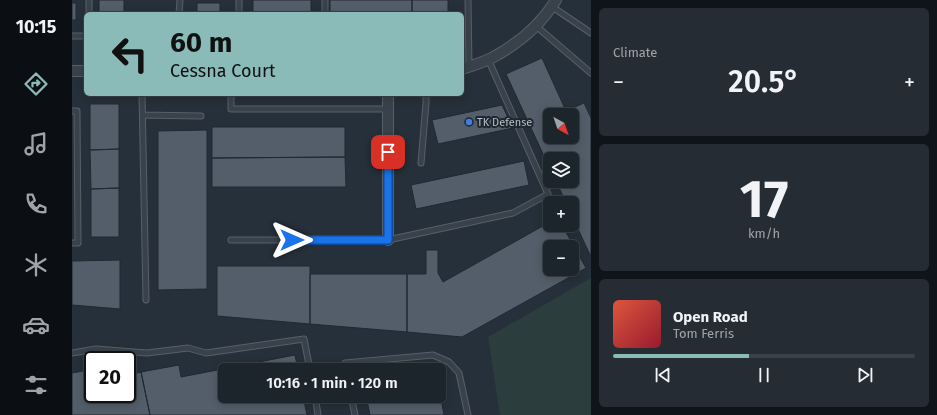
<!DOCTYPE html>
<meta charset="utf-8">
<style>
:root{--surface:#1c242c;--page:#252c34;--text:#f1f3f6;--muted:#a0a4a9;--line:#3a4148;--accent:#8bbbb9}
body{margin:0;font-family:"Fira Sans",sans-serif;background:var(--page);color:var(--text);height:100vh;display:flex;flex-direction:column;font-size:15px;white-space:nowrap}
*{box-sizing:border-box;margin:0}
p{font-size:13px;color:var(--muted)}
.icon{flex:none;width:22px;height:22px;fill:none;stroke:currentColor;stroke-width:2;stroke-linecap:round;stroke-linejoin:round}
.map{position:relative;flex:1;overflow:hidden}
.panel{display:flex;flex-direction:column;gap:8px;padding:8px;background:#0f1418;width:346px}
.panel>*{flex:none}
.top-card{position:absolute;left:12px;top:12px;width:380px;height:84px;border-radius:6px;box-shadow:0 2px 10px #0003,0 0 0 1px var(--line);background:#8bbbb9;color:#111;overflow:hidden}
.needle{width:26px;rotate:140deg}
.buttons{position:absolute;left:471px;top:108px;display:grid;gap:8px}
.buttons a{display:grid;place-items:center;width:36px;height:36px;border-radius:6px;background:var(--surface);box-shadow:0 2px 10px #0003,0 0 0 1px var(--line);font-size:20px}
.speed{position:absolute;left:12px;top:351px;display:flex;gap:8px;font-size:20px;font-weight:700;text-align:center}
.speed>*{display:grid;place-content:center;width:52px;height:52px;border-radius:50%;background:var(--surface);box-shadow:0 2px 10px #0003,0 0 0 1px var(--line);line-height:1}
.speed .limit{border:2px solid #111;border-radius:6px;background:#fff;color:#111}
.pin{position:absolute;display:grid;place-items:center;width:34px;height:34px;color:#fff;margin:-17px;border-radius:8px;box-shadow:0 2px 6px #0006}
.me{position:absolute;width:44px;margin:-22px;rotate:90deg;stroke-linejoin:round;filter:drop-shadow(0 0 3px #0008)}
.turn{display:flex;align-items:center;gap:14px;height:84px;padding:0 20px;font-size:18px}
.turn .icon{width:52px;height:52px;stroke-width:2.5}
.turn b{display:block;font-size:28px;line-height:34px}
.big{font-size:30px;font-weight:600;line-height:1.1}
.panel .widget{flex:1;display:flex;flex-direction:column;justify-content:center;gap:6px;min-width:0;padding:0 14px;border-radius:6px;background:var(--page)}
.panel .dial{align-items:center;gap:0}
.dial b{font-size:52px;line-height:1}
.song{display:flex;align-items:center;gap:12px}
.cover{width:48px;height:48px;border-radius:6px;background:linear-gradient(135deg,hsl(10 70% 55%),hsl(350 70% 35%))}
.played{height:4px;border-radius:2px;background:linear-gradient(90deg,var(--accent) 45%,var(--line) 45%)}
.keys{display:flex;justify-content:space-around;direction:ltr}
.heat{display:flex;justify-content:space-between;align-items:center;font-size:22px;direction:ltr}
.trip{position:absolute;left:146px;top:363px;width:228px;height:40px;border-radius:6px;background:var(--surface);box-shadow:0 2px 10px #0003,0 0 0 1px var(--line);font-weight:600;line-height:40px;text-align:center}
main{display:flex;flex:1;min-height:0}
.dock{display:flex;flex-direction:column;width:72px;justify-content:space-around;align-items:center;background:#0b0e12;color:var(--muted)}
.dock .icon{width:28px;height:28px}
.dock .current{color:var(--accent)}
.dock b{font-size:18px;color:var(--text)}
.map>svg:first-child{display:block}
</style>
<main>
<nav class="dock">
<b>10:15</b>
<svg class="icon current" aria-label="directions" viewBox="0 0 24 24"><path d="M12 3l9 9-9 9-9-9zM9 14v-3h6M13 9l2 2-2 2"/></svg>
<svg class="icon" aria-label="music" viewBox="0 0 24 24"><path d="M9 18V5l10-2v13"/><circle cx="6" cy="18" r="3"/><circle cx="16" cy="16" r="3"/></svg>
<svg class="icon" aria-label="phone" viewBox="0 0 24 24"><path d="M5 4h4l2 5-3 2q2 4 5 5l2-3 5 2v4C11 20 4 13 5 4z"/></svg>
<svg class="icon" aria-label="climate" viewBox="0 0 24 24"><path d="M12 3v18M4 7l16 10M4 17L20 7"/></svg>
<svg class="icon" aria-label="car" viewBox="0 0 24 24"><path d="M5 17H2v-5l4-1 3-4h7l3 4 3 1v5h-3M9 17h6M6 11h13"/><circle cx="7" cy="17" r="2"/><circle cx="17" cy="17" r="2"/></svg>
<svg class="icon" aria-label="filters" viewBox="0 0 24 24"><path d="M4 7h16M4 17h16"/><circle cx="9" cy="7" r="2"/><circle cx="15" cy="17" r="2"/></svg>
</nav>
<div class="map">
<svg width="519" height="415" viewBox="0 0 519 415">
<rect width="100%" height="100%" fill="#26303a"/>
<path fill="#2b3e3d" d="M519 278V415H428L416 337Z"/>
<path fill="#535e6a" stroke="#202932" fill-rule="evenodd" d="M27 0H52V14H27Z
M181 0H239V14H181Z
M258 0H340V12L258 13Z
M340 0H376V14H340Z
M0 3H4V20H0Z
M125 3H148V14H125Z
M470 58 494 111 512 103 519 118V257L500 216V203H494L484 181H500V159H478V169L434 74ZM478 115H500V137H478Z
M18 104H47V149L18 150Z
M430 105 441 128 366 144 360 120Z
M140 127H273V157L140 158Z
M135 130V289L86 290V131Z
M47 149V188L19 189 18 150Z
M273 157 274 187H140V158Z
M452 161 457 185 344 209 339 185Z
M47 188V237H19V189Z
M478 222V225H490L514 268 390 337 335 332V274H354V250H366V273L371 282ZM478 247H500V269H478Z
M48 260V309L0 305V261Z
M145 266H238V324L145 316Z
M238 274H335V332L238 324Z
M223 355 226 370H153V396H231L235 415H78L69 372 107 365 109 377Z
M363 365 364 370H338Z
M21 369V394H55V375L69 372 78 415H0V373Z
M367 388 372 415H298L294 396H367Z"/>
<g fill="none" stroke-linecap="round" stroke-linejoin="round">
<g stroke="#576069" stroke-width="7">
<path id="lane" d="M167 0V14
M253 0V14
M396 0 397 67
M479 6 519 33
M17 14V0
M107 14 108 0
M464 26 519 73
M0 36H14
M70 94 74 300
M159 94V109H316
M0 111H5L6 243H0
M71 115 129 116
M349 163 354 103V94
M159 240H316L441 213 476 194 416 59
M0 353 24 349 75 353 116 348 134 353 232 339 238 370
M275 370 273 363 361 355 377 362 387 373 396 415
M243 396 246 415
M279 396 283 415"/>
</g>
<g stroke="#576069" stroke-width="12">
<path id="street" d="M390 69C402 65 414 62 425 55 448 42 470 23 484 0
M0 71H14
M316 94V240"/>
</g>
<use href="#lane" stroke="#39424b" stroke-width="5"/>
<use href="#street" stroke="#39424b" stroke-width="10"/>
</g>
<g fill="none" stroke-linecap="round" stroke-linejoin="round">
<g stroke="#114b97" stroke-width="10">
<path id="route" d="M220 240H316V152"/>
</g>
<use href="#route" stroke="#1a73e8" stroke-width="7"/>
</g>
<circle fill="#3f7fe0" stroke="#1e2730" stroke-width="1.5" cx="397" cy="122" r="4"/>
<g text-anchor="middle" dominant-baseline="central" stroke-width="4" stroke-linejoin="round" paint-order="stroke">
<g font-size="11" fill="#b5bdc6" stroke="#1e2730" text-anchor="start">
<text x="405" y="122">TK Defense</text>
</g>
</g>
</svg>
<div class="buttons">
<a><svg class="needle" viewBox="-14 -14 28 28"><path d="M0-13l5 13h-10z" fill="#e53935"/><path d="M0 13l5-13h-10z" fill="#a0a4a9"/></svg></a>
<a><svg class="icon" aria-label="layers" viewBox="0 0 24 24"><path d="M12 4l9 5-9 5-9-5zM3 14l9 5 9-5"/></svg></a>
<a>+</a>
<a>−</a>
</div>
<div class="speed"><div class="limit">20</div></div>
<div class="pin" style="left:316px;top:152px;background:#d93025"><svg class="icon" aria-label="arrive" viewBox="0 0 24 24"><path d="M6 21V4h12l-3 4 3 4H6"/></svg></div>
<svg class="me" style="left:220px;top:240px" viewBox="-20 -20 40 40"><path d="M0-17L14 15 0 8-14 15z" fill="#1a73e8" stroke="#fff" stroke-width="4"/></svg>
<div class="trip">10:16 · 1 min · 120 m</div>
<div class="top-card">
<div class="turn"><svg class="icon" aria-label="left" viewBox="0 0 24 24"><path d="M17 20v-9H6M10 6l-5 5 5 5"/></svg><div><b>60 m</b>Cessna Court</div></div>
</div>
</div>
<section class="panel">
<div class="widget"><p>Climate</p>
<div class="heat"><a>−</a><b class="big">20.5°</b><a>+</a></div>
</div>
<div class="widget dial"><b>17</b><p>km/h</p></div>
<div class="widget">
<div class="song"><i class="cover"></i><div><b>Open Road</b><p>Tom Ferris</p></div></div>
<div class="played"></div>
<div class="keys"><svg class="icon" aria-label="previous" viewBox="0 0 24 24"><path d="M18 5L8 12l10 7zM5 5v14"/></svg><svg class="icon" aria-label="pause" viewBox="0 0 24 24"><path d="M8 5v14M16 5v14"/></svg><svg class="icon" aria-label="next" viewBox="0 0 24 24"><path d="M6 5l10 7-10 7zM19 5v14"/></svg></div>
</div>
</section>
</main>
